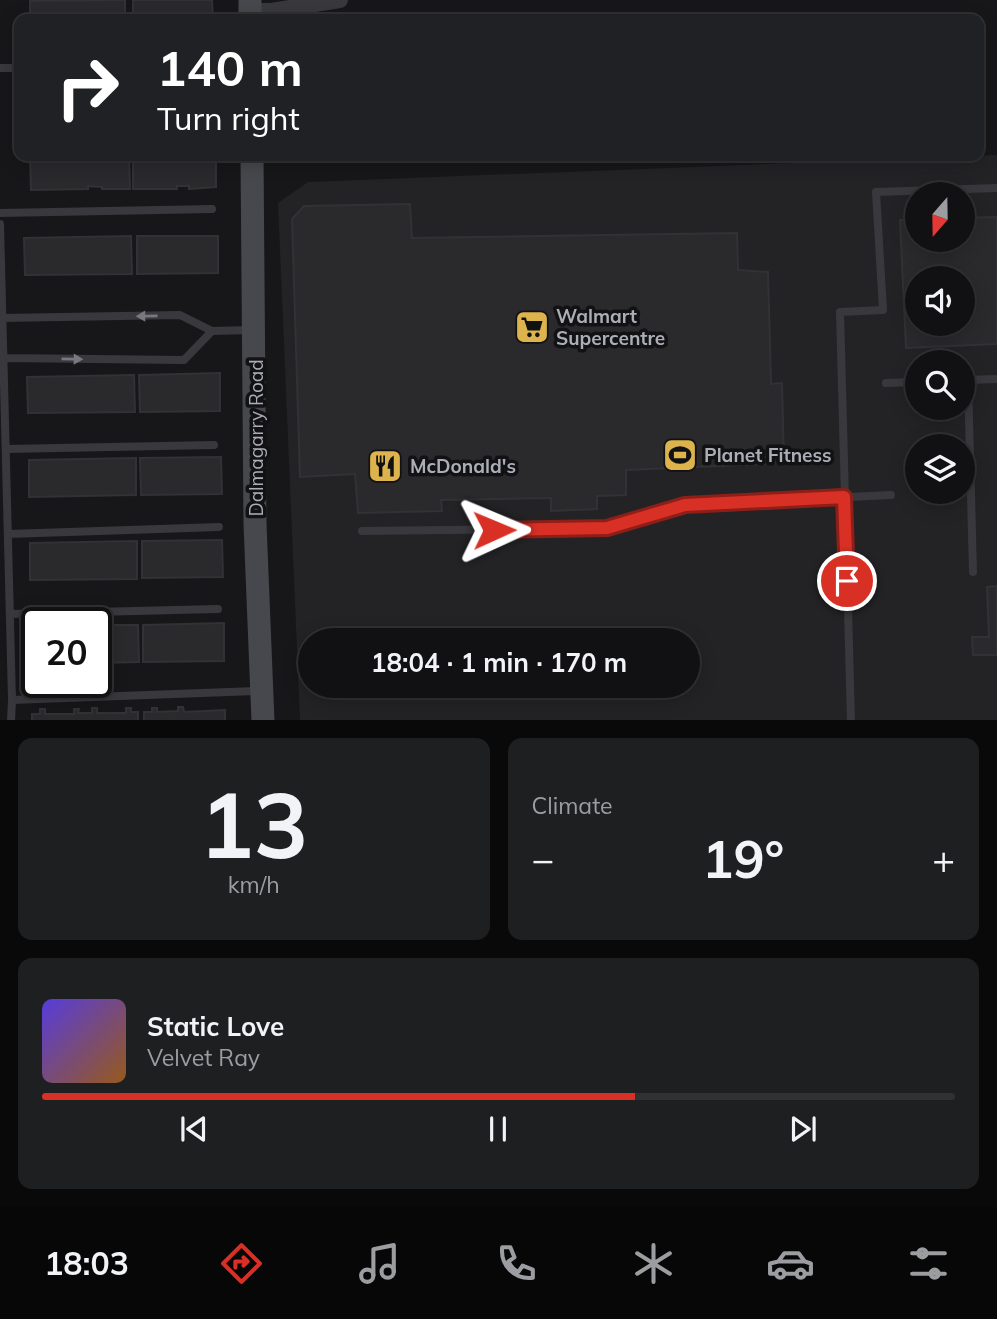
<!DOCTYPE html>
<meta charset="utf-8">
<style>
:root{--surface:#111113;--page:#1e1f21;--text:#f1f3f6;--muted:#9c9da0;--line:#303133;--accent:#d93025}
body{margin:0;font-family:Mulish,sans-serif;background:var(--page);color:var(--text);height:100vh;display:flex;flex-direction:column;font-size:26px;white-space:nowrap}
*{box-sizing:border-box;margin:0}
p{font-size:23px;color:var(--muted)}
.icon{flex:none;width:38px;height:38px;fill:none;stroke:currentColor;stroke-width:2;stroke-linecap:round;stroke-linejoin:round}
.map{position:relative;height:720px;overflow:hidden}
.sheet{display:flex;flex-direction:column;gap:18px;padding:18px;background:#09090a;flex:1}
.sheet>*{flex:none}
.hud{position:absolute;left:14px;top:14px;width:970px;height:147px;border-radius:14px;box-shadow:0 4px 18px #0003,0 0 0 2px var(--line);background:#202124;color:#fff;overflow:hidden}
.needle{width:46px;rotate:200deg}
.fabs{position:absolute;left:905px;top:182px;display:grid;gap:14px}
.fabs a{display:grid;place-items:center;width:70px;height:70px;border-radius:50%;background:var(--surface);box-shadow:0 4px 18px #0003,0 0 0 2px var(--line);font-size:35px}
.speed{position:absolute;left:21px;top:607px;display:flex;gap:14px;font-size:35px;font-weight:700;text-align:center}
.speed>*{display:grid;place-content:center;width:91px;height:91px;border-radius:50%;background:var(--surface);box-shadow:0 4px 18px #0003,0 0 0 2px var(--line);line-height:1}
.speed .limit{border:4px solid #111;border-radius:10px;background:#fff;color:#111}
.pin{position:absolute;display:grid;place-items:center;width:60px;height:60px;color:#fff;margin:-30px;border:4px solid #fff;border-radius:50%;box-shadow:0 2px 7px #0007}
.me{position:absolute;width:77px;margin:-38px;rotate:89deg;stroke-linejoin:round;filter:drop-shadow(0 0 5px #0008)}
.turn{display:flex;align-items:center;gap:24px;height:147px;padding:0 28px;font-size:32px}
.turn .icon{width:91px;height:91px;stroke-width:2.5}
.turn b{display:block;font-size:49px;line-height:60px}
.big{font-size:52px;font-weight:700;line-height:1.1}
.sheet .tile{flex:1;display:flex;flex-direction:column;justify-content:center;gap:10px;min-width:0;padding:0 24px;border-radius:14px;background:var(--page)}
.sheet .dial{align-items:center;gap:0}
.dial b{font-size:91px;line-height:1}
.song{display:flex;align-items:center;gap:21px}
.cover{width:84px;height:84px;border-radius:10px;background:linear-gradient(135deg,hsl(250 70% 55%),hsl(30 70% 35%))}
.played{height:7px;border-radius:4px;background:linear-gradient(90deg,var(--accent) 65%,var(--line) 65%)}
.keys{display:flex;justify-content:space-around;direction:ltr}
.heat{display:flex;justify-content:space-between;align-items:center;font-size:38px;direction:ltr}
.sheet .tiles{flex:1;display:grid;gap:18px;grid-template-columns:1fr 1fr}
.tile:last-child{grid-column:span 2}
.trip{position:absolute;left:298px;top:628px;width:402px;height:70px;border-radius:35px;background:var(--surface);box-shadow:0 4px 18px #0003,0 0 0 2px var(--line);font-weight:700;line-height:70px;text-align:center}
.tab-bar{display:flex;height:112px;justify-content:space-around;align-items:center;background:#070708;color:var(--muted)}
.tab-bar .icon{width:49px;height:49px}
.tab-bar .current{color:var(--accent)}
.tab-bar b{font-size:32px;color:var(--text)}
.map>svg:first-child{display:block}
</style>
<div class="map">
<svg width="997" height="721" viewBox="0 0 997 721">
<rect width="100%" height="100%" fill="#171719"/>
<path fill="#232326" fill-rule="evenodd" d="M997 155V720H300L278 203 308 182ZM917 194H962V240H917ZM917 278H962V324H917ZM917 362H962V408H917ZM917 446H962V492H917ZM310 640H688V686H310Z"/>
<path fill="#2a2a2d" stroke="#323135" stroke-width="2" fill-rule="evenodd" d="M125 0V19H30V1Z
M133 0H212L213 19H133Z
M30 156H129L130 189H102V187L88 186V189L31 190Z
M133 156H216V187L189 189V186H177V189H133Z
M410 204 412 238 737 233 738 270 768 272 771 384 782 383 784 463 626 470V495L597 496V509L551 511V498L441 500 442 511 358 513 355 474 300 477 292 219 304 206Z
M997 217V344L906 348 900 220H917V240H962V218ZM917 278H962V324H917Z
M131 236 132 274 25 275 24 238Z
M137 236H218V273L137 274Z
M220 373V411L140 412 139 375Z
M134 375 135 412 28 413 27 377Z
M221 457 222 494 141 495 140 458Z
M136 458V495L29 497V460Z
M222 540 223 577 142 578V541Z
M137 541V579L30 580V543Z
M997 586V655H973L972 637H989L987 587Z
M224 623V661L143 662V625Z
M96 625H138L139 662 96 663Z
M31 626H37V663H32Z
M178 707H183L184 712 225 710V721H144V712H152V708H157V712L178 711Z
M92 708H97V713H126V708H131V712H138V721H32V714H40V709H45V714H74V709H79L78 713H92Z"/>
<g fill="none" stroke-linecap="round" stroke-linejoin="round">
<path stroke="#39393d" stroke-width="8" d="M0 68H19
M0 213 212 209
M0 224 12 700 11 721
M2 318 180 315 212 331 252 330
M3 358 184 360 212 331
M965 380 997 379
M968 380 973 572
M886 383 917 382
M6 449 214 445
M362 531 607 528 685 505 891 495
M8 534 219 527
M10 614 218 609
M12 700 259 691
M851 721 840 312 883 310 876 192 997 188"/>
<path stroke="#39393d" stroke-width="16" d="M250 11H271L340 0"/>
<path stroke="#47484d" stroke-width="23" d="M250 0V19
M252 156 255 524 263 721"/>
</g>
<defs><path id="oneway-solid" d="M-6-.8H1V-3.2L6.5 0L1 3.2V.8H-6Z" transform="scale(1.75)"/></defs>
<g fill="#787980">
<use href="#oneway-solid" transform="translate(147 316) rotate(179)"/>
<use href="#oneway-solid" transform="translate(72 359) rotate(1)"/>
</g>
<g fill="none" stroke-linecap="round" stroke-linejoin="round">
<g stroke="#8d1f18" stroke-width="18">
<path id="route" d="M494 530 607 528 685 505 844 497 847 581"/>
</g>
<use href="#route" stroke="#d93025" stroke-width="12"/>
</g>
<defs>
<g id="supermarket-square" transform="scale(1.75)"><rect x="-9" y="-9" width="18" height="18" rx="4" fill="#dcb34c" stroke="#121214"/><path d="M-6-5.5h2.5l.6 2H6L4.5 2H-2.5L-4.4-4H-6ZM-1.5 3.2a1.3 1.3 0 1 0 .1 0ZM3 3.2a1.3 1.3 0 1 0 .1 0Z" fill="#111"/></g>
<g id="stadium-square" transform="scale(1.75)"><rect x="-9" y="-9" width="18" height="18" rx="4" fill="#dcb34c" stroke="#121214"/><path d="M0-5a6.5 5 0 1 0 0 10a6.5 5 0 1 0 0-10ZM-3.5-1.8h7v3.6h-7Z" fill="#111"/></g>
<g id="restaurant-square" transform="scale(1.75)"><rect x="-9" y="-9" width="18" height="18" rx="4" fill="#dcb34c" stroke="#121214"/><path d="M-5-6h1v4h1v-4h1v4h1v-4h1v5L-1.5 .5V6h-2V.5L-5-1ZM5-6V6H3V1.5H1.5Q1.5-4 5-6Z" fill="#111"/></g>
</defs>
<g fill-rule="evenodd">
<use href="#supermarket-square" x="532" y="327"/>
<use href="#stadium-square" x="680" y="455"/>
<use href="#restaurant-square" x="385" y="466"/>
</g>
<g text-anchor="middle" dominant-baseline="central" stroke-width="7" stroke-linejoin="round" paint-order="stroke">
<g font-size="19" font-weight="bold" fill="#abaeb7" stroke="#121214" text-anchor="start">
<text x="556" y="316">Walmart<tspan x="556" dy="22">Supercentre</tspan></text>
<text x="704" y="455">Planet Fitness</text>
<text x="410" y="466">McDonald's</text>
</g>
<g font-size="19" fill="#abaeb7" stroke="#121214">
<text transform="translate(256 438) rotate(-90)">Dalmagarry Road</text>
</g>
</g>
</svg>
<div class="fabs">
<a><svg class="needle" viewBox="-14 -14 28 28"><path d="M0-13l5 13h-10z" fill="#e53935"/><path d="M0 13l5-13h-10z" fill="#9c9da0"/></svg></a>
<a><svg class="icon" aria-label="sound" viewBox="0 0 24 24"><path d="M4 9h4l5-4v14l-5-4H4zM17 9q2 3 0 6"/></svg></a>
<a><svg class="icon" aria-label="search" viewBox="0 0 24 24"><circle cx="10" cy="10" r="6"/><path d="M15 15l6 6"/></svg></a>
<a><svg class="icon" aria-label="layers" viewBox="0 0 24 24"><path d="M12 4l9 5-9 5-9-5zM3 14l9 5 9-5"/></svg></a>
</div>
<div class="speed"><div class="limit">20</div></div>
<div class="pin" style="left:847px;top:581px;background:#d93025"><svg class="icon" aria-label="arrive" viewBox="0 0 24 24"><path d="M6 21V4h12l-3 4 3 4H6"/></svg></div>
<svg class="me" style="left:494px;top:530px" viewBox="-20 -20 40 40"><path d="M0-17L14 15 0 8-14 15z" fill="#d93025" stroke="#fff" stroke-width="4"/></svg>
<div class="trip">18:04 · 1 min · 170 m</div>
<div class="hud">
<div class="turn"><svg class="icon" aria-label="right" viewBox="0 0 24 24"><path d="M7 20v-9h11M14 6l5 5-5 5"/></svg><div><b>140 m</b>Turn right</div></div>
</div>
</div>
<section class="sheet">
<div class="tiles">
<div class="tile dial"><b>13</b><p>km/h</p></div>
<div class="tile"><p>Climate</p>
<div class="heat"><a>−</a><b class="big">19°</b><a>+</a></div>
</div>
<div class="tile">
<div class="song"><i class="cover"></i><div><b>Static Love</b><p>Velvet Ray</p></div></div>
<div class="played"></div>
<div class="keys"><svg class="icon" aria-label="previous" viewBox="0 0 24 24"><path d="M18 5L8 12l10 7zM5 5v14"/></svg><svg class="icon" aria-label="pause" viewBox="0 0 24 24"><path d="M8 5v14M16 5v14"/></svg><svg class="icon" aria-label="next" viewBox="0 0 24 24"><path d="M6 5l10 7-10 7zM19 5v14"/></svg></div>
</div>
</div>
</section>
<nav class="tab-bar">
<b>18:03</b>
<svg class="icon current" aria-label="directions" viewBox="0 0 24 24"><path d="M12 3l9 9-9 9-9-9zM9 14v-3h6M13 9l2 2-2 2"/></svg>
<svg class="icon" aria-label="music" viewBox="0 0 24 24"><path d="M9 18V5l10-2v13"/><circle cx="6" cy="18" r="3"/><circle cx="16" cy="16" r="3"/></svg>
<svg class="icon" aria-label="phone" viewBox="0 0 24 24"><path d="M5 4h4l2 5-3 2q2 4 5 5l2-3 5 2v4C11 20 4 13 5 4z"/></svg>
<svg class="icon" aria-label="climate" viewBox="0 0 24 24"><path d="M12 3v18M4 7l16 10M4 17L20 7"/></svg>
<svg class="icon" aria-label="car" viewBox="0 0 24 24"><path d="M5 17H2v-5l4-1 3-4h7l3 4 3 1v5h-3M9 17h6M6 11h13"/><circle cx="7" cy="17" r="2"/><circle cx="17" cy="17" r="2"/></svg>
<svg class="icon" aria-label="filters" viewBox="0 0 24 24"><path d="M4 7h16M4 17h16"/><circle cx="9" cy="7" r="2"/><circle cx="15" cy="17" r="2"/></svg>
</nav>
